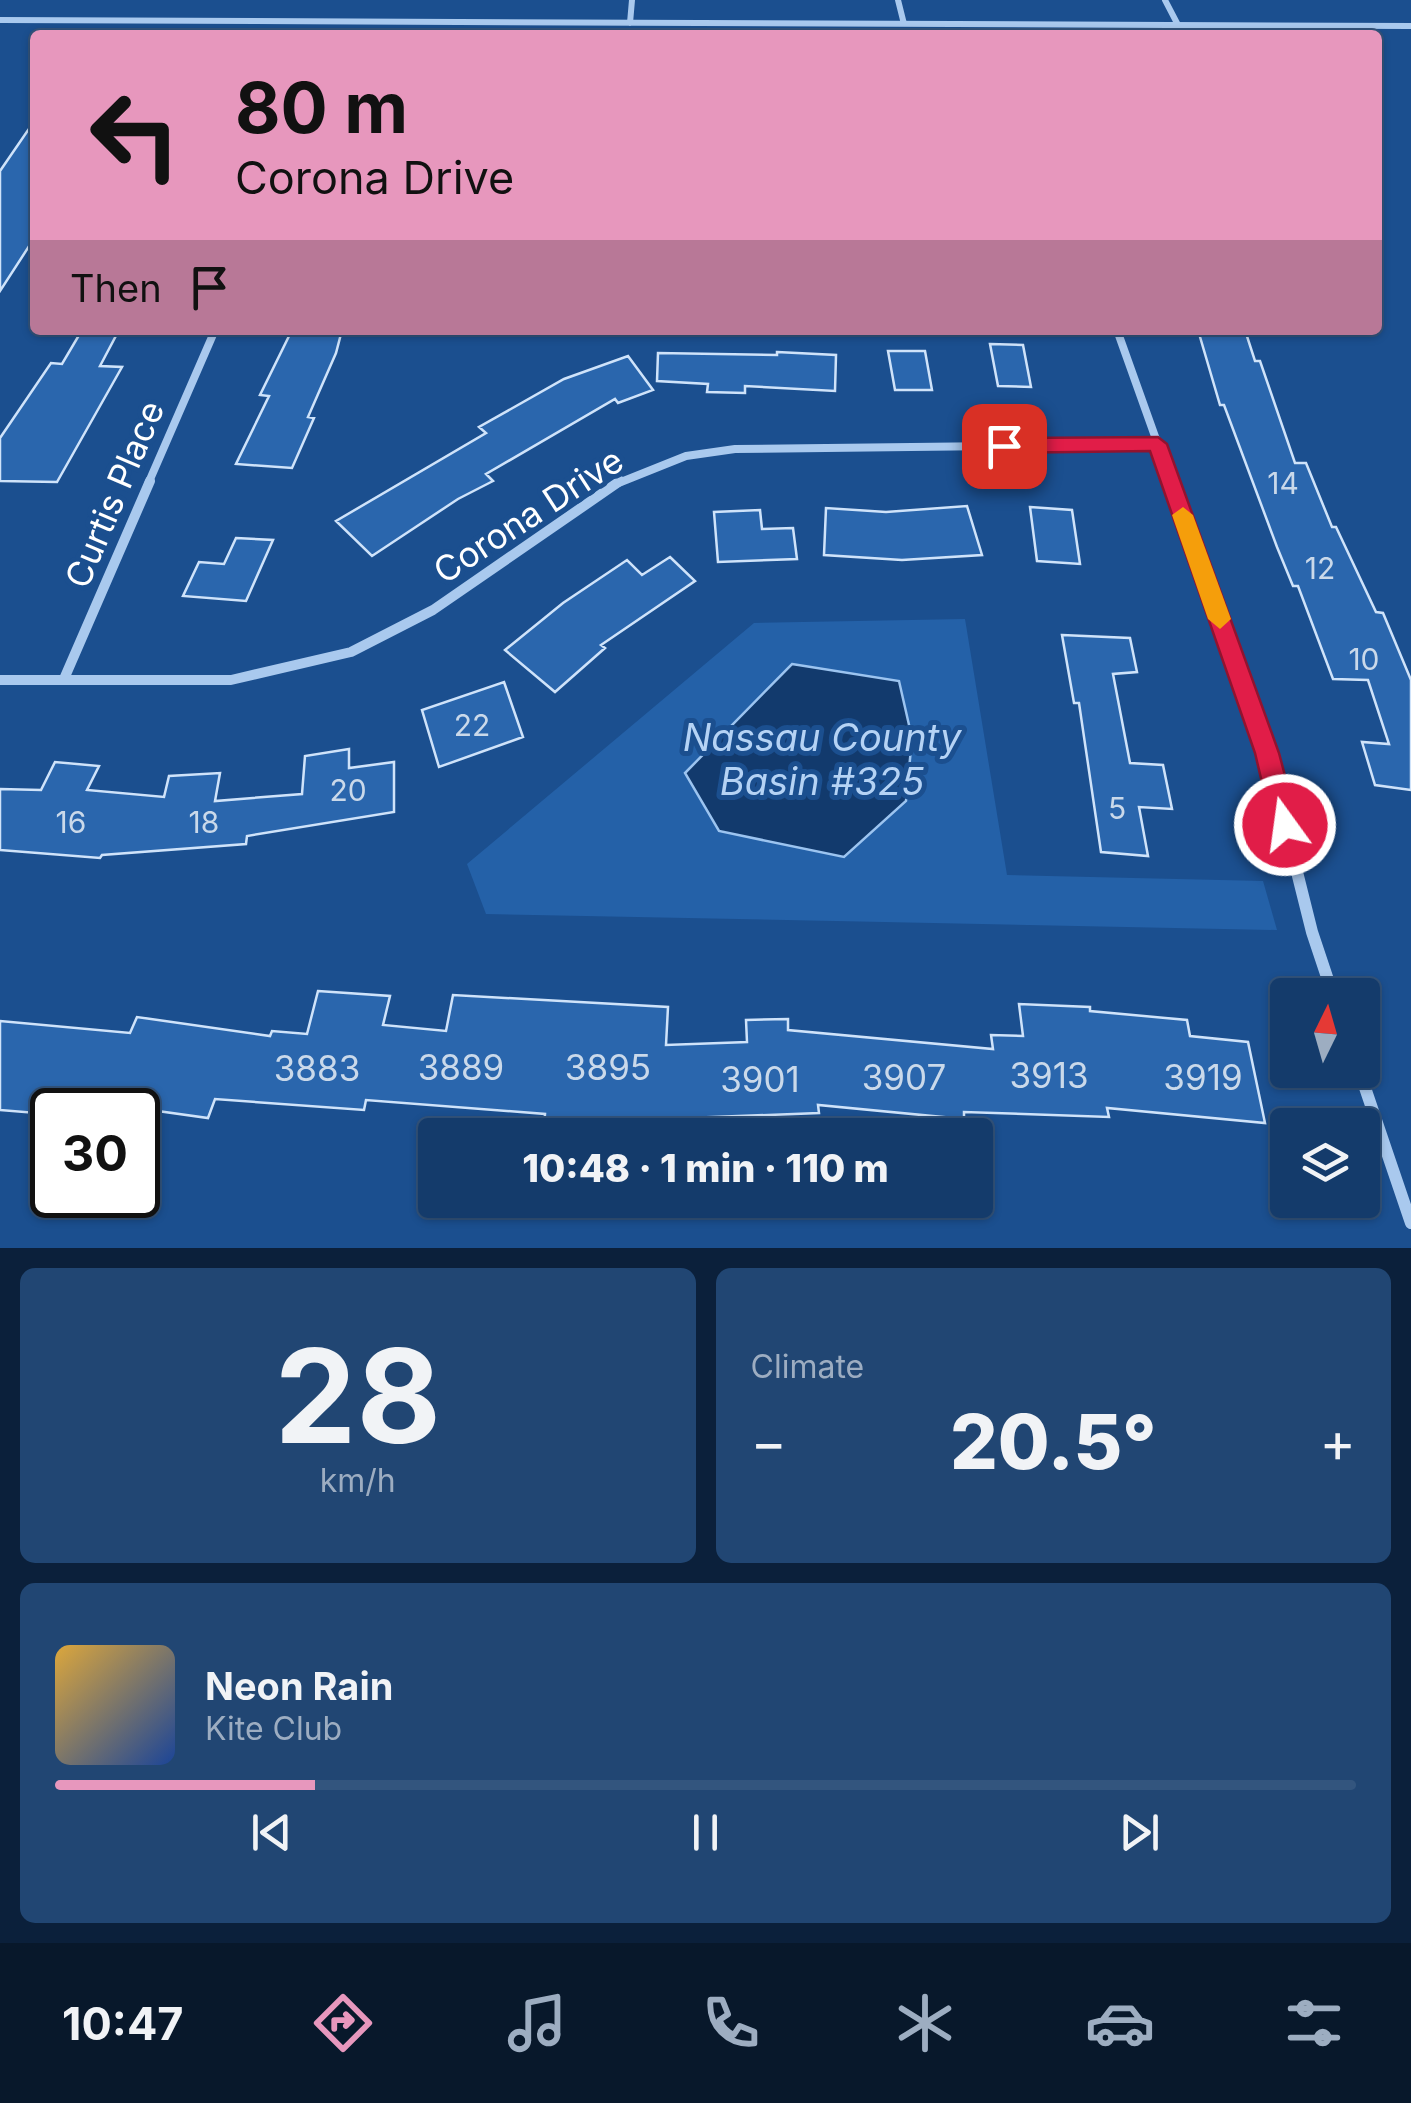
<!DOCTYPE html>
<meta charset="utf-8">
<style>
:root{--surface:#143b6b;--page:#214673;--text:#f1f3f6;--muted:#9dadc1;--line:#33557e;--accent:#e797bd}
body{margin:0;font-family:Inter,sans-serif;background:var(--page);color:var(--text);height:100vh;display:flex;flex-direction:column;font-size:38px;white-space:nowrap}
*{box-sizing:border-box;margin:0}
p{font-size:32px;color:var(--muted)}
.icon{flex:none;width:55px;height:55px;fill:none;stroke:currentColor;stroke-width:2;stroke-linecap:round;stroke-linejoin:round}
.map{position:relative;height:1248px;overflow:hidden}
.side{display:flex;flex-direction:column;gap:20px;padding:20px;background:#0b203b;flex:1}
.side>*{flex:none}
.guide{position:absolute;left:30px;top:30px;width:1352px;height:305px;border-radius:10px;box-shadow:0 2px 8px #0004,0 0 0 2px var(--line);background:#e797bd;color:#111;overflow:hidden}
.needle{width:65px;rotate:5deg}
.tools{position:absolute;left:1270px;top:978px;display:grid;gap:20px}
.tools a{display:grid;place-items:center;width:110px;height:110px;border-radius:10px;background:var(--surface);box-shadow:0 2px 8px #0004,0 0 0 2px var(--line);font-size:50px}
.speed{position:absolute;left:30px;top:1088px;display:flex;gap:20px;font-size:50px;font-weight:700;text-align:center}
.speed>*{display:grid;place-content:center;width:130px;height:130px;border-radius:50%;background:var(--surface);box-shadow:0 2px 8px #0004,0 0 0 2px var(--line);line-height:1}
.speed .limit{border:5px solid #111;border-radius:15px;background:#fff;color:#111}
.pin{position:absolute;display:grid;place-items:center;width:85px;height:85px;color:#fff;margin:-42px;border-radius:20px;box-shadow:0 5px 15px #0006}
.me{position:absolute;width:110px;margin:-55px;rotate:346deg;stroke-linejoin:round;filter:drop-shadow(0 0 8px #0008)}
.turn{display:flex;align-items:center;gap:35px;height:210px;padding:0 40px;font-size:45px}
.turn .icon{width:130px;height:130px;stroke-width:2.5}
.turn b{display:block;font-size:70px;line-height:85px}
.then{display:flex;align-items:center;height:95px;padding:0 40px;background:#0003;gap:20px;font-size:38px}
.big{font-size:75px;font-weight:800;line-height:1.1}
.side .widget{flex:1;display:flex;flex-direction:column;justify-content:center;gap:15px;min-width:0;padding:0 35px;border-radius:15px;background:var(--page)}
.side .dial{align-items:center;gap:0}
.dial b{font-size:130px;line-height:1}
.song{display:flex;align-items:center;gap:30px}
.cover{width:120px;height:120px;border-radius:15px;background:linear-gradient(135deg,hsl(40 70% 55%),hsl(220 70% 35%))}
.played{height:10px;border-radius:5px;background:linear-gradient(90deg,var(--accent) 20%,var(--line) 20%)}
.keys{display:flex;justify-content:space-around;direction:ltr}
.heat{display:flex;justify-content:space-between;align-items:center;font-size:55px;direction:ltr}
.side .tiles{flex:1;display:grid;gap:20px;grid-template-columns:1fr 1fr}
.widget:last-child{grid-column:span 2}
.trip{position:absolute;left:418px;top:1118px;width:575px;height:100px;border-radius:10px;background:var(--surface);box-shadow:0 2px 8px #0004,0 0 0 2px var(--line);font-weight:800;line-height:100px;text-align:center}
.menu{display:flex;height:160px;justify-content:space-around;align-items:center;background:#08182b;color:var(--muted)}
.menu .icon{width:70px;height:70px}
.menu .active{color:var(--accent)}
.menu b{font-size:45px;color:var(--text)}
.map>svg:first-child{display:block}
</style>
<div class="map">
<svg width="1411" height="1248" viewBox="0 0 1411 1248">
<rect width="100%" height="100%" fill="#1b4f8f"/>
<path fill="#2461a8" d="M965 619 1007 875 1263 881 1277 930 486 914 467 864 754 623Z"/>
<path fill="#123a6d" stroke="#9cc4f0" stroke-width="2.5" d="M792 664 899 681 912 738 906 801 844 857 719 831 685 773Z"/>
<path fill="#2a66ad" stroke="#cfe3fa" stroke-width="2.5" d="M35 120V237L0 291V171Z
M82 330H119L100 366 122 367 57 482 0 481V438L51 363 62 364Z
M292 330H342L336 353 308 417 314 418 292 468 236 464 269 396 260 395Z
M1198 330H1245L1255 361H1260L1295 463H1306L1332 527H1336L1376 612 1383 613 1411 680V790L1375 785 1362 742 1389 744 1368 680 1333 679 1298 586H1293L1277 547 1224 405H1220Z
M990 344 1023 345 1031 387 998 386Z
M888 351H925L932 390H895Z
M777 352 836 355 835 391 745 386V393L707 392 708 384 657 381 658 353 777 355Z
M628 356 653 390 618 403 615 399 486 474 493 481 458 499 372 556 336 521 486 433 479 427 564 379Z
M967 506 982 555 902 560 824 555 826 508 886 512Z
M1030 507 1072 510 1080 564 1037 561Z
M760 510 762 529 793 528 797 559 718 562 714 512Z
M236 538 273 540 246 601 183 596 199 562 224 564Z
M670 557 695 581 601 645 605 648 555 692 505 650 563 603 627 560 642 575Z
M1062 635 1130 638 1137 672 1113 674 1130 763 1163 765 1172 809 1139 807 1148 856 1101 852 1079 703H1074Z
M504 682 523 737 439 767 422 710Z
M349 749V768L394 762V812L247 836 246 844 102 855 100 858 0 850V789L41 790 55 762 99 766 87 790 164 797 169 776 220 773 215 801 302 794 305 756Z
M318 991 390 996 383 1025 446 1031 453 995 668 1007 666 1045 747 1042 746 1020 788 1019V1030L993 1049 991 1035 1023 1036 1019 1004 1090 1007V1011L1187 1020 1190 1036 1248 1042 1265 1123 1107 1108 1109 1117 964 1112V1119L818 1105 819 1113 662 1119V1131L544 1127 545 1114 366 1100 364 1110 215 1099 208 1118 44 1095 36 1113 0 1110V1021L130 1033 137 1017 270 1036 272 1031 307 1034Z"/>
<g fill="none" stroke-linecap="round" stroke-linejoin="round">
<path stroke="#a9c9ee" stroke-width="6" d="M898 0 904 24
M1165 0 1178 25
M0 20 1411 26
M630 23 632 0"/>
<path stroke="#a9c9ee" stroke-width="8" d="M1117 330 1172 484
M148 484 215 330
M616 484 686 456 735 449 1158 444"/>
<path stroke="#a9c9ee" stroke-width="10" d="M1171 481 1267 753 1285 823
M64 679 150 481
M0 680H231L351 652 433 610 620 481"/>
<path stroke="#a9c9ee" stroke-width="12" d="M1284 820 1312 932 1333 995
M1359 1070 1411 1223"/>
</g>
<path fill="#e11d48" stroke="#92132f" stroke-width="2.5" d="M1158 437 1167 444 1279 753 1298 825 1294 833 1285 837 1276 833 1272 825 1255 753 1150 451 1004 453 994 446 1004 438Z"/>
<path fill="#f59e0b" d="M1183 507 1193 515 1231 619 1220 629 1208 619 1172 515Z"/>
<g text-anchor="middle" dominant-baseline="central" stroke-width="10" stroke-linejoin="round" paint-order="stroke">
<g font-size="30" fill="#cad9ea">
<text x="1283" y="483">14</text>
<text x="1320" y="568">12</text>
<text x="1364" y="659">10</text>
<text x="472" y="725">22</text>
<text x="348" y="790">20</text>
<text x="1117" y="808">5</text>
<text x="71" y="822">16</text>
<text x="204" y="822">18</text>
</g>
<g font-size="35" fill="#fff" stroke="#1b4f8f">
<text transform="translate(114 494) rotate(-67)">Curtis Place</text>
<text transform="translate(528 515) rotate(-33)">Corona Drive</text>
</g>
<g font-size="35" fill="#cad9ea">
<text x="461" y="1067">3889</text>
<text x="608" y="1067">3895</text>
<text x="317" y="1068">3883</text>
<text x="1049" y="1075">3913</text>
<text x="904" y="1077">3907</text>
<text x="1203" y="1077">3919</text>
<text x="760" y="1079">3901</text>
</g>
<g font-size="38" font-style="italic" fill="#b5d3f5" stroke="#1b4f8f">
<text x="822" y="737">Nassau County<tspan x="822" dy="44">Basin #325</tspan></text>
</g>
</g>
</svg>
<div class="tools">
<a><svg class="needle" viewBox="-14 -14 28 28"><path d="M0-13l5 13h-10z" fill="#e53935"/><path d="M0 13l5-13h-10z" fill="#9dadc1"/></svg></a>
<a><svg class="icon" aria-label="layers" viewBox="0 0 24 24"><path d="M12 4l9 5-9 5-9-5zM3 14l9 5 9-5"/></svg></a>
</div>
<div class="speed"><div class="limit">30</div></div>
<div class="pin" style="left:1004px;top:446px;background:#d93025"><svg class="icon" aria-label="arrive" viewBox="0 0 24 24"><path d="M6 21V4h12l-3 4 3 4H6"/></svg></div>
<svg class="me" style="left:1285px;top:825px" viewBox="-20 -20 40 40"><circle r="17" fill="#e11d48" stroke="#fff" stroke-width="3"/><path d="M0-11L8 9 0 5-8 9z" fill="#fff"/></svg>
<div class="trip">10:48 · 1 min · 110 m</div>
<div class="guide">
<div class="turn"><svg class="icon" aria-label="left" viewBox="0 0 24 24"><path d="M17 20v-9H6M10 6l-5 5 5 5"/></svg><div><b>80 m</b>Corona Drive</div></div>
<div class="then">Then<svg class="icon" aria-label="arrive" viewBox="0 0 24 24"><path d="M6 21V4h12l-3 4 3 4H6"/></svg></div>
</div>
</div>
<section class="side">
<div class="tiles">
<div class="widget dial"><b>28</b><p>km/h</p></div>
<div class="widget"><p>Climate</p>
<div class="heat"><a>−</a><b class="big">20.5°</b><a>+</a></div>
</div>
<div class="widget">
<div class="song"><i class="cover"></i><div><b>Neon Rain</b><p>Kite Club</p></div></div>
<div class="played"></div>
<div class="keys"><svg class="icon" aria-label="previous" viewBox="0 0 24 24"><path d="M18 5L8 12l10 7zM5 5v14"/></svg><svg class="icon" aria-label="pause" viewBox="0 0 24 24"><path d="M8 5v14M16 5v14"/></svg><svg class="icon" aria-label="next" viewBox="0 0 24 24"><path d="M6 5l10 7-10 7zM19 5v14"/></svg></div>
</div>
</div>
</section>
<nav class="menu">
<b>10:47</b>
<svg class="icon active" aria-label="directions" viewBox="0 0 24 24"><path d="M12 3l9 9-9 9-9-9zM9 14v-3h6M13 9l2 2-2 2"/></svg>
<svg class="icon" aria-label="music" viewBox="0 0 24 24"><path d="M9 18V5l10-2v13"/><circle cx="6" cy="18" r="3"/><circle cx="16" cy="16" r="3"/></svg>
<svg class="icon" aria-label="phone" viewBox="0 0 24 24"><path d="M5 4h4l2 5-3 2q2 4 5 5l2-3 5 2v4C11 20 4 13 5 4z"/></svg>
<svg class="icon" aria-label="climate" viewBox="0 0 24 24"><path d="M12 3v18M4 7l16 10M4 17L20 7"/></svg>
<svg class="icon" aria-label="car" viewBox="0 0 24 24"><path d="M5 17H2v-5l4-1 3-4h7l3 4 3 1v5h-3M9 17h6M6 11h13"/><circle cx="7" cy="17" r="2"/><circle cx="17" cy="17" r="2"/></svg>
<svg class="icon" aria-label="filters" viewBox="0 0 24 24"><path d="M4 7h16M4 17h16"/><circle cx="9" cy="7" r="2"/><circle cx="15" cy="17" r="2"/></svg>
</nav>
